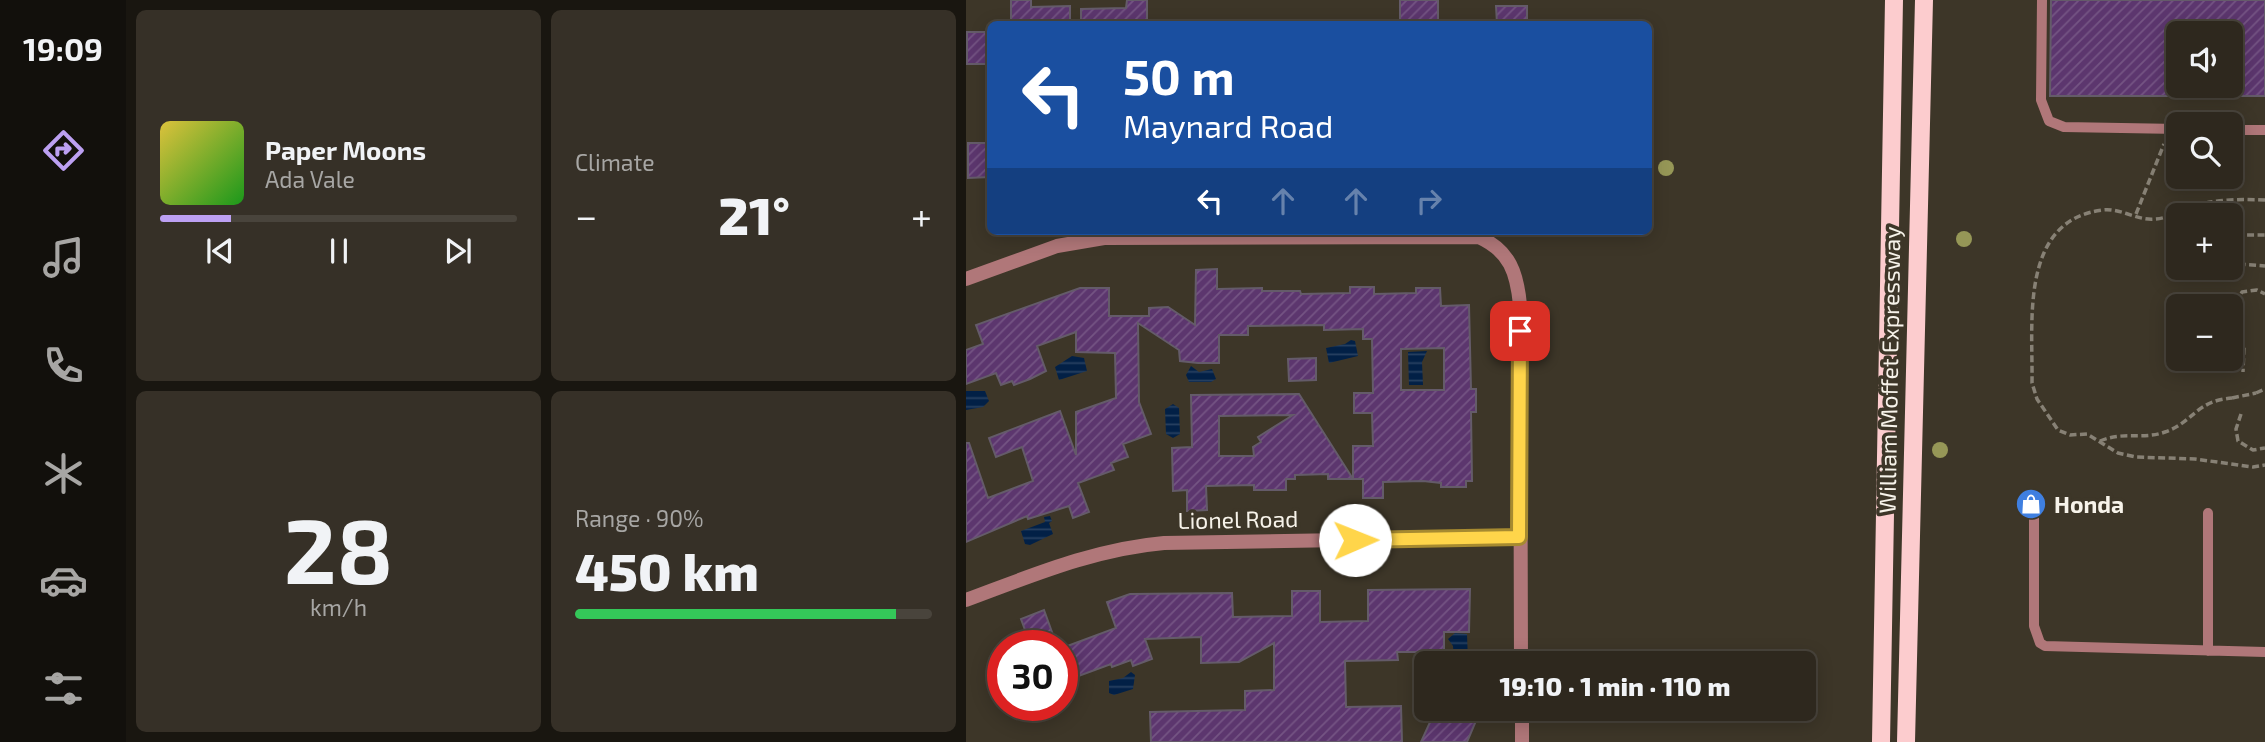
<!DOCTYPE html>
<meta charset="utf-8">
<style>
:root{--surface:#2e281e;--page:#363027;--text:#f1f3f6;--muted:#a7a6a4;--line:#49443c;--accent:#bca0f2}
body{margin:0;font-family:"Exo 2",sans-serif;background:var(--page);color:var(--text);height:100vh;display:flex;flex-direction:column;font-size:26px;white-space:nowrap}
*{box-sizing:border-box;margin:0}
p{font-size:23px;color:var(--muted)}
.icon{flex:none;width:38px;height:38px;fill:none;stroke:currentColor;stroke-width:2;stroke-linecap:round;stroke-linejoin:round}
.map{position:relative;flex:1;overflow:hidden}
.sheet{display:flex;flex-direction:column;gap:10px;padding:10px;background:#191610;width:840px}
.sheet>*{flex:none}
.guide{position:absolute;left:21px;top:21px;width:665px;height:214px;border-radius:10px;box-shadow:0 4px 18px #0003,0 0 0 2px var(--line);background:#1a4fa0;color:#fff;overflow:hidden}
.fabs{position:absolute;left:1200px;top:21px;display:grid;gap:14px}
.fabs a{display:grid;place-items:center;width:77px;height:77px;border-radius:10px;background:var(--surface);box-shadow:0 4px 18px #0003,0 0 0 2px var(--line);font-size:35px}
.speed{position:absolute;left:21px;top:630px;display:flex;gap:14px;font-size:35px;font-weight:700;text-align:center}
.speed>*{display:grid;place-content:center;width:91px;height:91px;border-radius:50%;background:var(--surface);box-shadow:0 4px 18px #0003,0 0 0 2px var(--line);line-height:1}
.speed .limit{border:10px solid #d22;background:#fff;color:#111}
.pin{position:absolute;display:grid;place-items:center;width:60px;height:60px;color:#fff;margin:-30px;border-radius:14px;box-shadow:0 4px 10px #0006}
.me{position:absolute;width:77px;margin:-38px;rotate:89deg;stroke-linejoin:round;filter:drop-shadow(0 0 5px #0008)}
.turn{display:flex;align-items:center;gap:24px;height:147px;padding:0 21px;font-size:32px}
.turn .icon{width:91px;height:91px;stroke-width:2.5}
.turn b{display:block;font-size:49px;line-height:60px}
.lanes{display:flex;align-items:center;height:66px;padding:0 21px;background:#0003;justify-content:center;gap:35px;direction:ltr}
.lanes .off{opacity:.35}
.big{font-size:52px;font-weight:800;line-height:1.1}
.sheet .widget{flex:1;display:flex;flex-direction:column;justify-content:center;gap:10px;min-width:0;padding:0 24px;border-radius:10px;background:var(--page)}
.sheet .dial{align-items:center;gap:0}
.dial b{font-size:91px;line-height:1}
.song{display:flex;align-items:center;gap:21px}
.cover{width:84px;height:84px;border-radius:10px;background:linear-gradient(135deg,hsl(50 70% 55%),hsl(120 70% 35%))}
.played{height:7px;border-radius:4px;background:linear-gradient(90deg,var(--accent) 20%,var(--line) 20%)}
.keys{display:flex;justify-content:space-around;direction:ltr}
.heat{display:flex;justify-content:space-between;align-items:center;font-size:38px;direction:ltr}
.charge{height:10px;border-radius:5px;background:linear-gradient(90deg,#34c759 90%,var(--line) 0)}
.sheet .tiles{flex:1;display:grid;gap:10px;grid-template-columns:repeat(2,1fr)}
.trip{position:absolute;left:448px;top:651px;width:402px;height:70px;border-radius:10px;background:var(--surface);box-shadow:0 4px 18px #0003,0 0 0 2px var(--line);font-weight:800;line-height:70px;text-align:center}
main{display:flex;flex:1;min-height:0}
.tabs{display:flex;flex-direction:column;width:126px;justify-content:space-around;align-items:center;background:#12100c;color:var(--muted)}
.tabs .icon{width:49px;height:49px}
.tabs .on{color:var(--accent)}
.tabs b{font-size:32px;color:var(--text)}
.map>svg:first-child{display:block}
</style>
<main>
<nav class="tabs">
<b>19:09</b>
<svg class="icon on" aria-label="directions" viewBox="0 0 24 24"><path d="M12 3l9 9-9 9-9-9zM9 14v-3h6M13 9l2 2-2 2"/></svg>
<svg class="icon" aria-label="music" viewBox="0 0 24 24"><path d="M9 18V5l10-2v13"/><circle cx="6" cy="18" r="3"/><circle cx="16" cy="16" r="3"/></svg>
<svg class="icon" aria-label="phone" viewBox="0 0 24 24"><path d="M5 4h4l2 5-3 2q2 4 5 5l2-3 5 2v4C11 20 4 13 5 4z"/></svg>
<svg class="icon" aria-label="climate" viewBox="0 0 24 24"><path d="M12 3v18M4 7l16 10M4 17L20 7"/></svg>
<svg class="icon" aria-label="car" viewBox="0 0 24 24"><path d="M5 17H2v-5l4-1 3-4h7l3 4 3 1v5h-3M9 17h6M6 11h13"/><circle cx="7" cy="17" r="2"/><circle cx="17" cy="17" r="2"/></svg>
<svg class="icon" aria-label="filters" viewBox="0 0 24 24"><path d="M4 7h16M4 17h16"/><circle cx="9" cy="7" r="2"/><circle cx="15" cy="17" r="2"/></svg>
</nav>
<section class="sheet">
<div class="tiles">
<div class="widget">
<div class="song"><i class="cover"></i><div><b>Paper Moons</b><p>Ada Vale</p></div></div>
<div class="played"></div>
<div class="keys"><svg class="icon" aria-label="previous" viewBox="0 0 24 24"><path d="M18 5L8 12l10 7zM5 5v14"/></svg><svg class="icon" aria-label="pause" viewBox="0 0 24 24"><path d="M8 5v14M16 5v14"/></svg><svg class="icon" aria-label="next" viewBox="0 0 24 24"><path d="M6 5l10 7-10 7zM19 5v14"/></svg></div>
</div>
<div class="widget"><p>Climate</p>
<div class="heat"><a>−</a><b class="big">21°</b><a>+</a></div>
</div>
<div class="widget dial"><b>28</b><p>km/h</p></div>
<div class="widget"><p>Range · 90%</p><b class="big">450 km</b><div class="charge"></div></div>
</div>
</section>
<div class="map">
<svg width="1299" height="742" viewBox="0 0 1299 742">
<defs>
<pattern id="water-rules" width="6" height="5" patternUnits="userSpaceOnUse" patternTransform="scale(1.75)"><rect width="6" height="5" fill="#022046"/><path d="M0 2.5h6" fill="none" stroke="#284161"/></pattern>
<pattern id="building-hatch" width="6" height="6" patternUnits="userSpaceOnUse" patternTransform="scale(1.75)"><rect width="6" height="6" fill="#5c366e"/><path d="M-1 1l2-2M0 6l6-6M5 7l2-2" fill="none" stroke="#745483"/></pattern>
</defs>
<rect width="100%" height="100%" fill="#3d3628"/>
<path fill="url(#water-rules)" d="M385 340 389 341 392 356 363 363 360 348 379 344Z
M461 351 456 362 457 385H443L442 352Z
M106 356 118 358 121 371 93 380 89 367Z
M225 366 233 372 246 369 250 379 245 382H223L220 375Z
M0 391H19L23 401 17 407 0 410Z
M207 404 213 408 214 434 207 438 200 434 199 409Z
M84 516 86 521 83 523 87 534 64 545 59 544 55 531 79 522 78 517Z
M489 633 501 634 502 661H488L487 646 482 639Z
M165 672 169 675 167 689 148 695 143 693V681L157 678Z
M61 705 90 706 84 716H76L68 721 59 709Z"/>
<path fill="url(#building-hatch)" stroke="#645b69" stroke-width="2" fill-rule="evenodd" d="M45 0H65V7L104 6V24H45Z
M161 0H181V24H115V9L160 8Z
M434 0H472V24H434Z
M1085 0H1299V96H1265V33H1213V96H1084Z
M530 6H561V24H531Z
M1 32H24V64H1Z
M2 143H24V177L2 178Z
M251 269V289L296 288V291H334L335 294 384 293V287H408V294L450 293V288H474L475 306 503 305 505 389H510V412H505L506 481H500V487H475V483L457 481 417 482V498H397V479H387V446H407L406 413H388V393H407L406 339H397V329L358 330V325L282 326V335H253V363H232L214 361 213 350 172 323 173 402 185 434 157 444 162 457 145 463 148 470 112 483 123 512 107 518 103 506 62 519 61 516 0 542V443H3L22 498 67 481 56 447 30 457 23 438 94 411 110 455V412L150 398 149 353 110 352V332L71 346 80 371 64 379 48 385 46 381 35 385 30 373 0 384V350L17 344 10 325 114 288H143V316H183V308L202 307 229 325 230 270ZM478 348V390H435V349Z
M350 358V380L323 381 322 359Z
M333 394 387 479H362V474L329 475V479H320V490H288V485L240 486 241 510 221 511V490L207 491 206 448 226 447 225 395ZM327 415 292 437 295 442 287 447 288 456H253V416Z
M504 589 503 632H478V652H431L432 660 379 661 380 707 435 706 436 742H185L184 712 279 710V691L308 690V643L273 662 235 663V637L179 639 186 659 167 666 165 660 146 667 145 664 96 682V648L150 628 141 602 164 594 266 593 267 617 326 616V591H354V622L402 621V590Z
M78 610 91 646H65L55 619Z
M470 709H515L501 742H455Z"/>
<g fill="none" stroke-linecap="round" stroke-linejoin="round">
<path stroke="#878175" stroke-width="3.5" stroke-dasharray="7 3.5" stroke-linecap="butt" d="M1299 200C1275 199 1247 199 1225 207 1212 212 1203 218 1189 219 1172 221 1155 208 1137 210 1053 220 1067 322 1066 383L1071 399 1092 430 1104 435 1121 434 1152 453 1170 457 1229 459 1287 467 1299 465
M1170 214 1198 144
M1265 243 1269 235H1299
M1265 257 1272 264 1299 266
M1265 312 1276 292 1291 290 1299 294
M1265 320 1268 333 1278 346 1277 372
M1290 393 1299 389
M1275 414 1270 429 1272 441 1287 450 1299 448
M1134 441C1157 431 1177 440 1199 432 1228 422 1229 401 1266 398"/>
<path stroke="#b07779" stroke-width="10" d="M1076 0 1075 100 1083 121 1098 127 1213 129
M1265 130H1299
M1068 513V626L1074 643 1079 646 1299 652
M1242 651V513"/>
<path stroke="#b07779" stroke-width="14" d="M0 279 91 246 138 238 513 237C544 251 551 273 554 305L555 663
M0 600C65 576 128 549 198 543L553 537
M556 709V742"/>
<path stroke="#fcccce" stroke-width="18" d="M915 742 928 0
M940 742 958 0"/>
<path stroke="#878175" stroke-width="3.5" stroke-dasharray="7 3.5" stroke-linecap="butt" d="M1266 398 1290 393"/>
</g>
<g fill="#969757">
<circle cx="700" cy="168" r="8"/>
<circle cx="998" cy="239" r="8"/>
<circle cx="974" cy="450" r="8"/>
</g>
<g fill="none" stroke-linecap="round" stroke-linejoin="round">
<g stroke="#a68a30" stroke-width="18">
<path id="route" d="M389 540 553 537 554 331"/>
</g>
<use href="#route" stroke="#ffd54a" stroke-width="12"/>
</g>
<defs>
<g id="shop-disc" transform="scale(1.575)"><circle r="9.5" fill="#3f7fe0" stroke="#3d3628"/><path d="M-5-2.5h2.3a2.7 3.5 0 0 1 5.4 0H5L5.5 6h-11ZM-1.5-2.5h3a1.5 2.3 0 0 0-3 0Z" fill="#fff"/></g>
</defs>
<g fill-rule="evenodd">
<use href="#shop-disc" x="1065" y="504"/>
</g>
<g text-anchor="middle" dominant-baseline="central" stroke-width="7" stroke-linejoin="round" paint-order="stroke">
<g font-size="23" fill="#f7f3ea" stroke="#3d3628">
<text transform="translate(923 370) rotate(-89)">William Moffet Expressway</text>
<text transform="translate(272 519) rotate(-1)">Lionel Road</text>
</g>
<g font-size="23" font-weight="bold" fill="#f7f3ea" stroke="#3d3628" text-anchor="start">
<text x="1088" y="504">Honda</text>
</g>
</g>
</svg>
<div class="fabs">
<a><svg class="icon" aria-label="sound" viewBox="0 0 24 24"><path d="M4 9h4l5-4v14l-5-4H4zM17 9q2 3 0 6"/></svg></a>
<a><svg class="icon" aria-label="search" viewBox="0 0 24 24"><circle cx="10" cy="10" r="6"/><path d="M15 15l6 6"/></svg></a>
<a>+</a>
<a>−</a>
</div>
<div class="speed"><div class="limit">30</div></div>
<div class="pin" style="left:554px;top:331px;background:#d93025"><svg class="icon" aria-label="arrive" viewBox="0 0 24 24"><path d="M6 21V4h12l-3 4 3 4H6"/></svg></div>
<svg class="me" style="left:389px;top:540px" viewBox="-20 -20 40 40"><circle r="19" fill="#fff"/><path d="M0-13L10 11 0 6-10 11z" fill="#ffd54a"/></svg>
<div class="trip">19:10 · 1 min · 110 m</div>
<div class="guide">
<div class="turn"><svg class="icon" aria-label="left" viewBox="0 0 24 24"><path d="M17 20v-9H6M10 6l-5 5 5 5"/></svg><div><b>50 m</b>Maynard Road</div></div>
<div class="lanes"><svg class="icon" aria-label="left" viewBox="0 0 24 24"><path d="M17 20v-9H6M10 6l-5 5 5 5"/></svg><svg class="icon off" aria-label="ahead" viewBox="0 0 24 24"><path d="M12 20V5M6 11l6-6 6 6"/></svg><svg class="icon off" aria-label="ahead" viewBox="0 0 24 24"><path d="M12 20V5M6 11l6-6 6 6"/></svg><svg class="icon off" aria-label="right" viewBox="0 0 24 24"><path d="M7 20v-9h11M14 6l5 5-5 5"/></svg></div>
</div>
</div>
</main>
